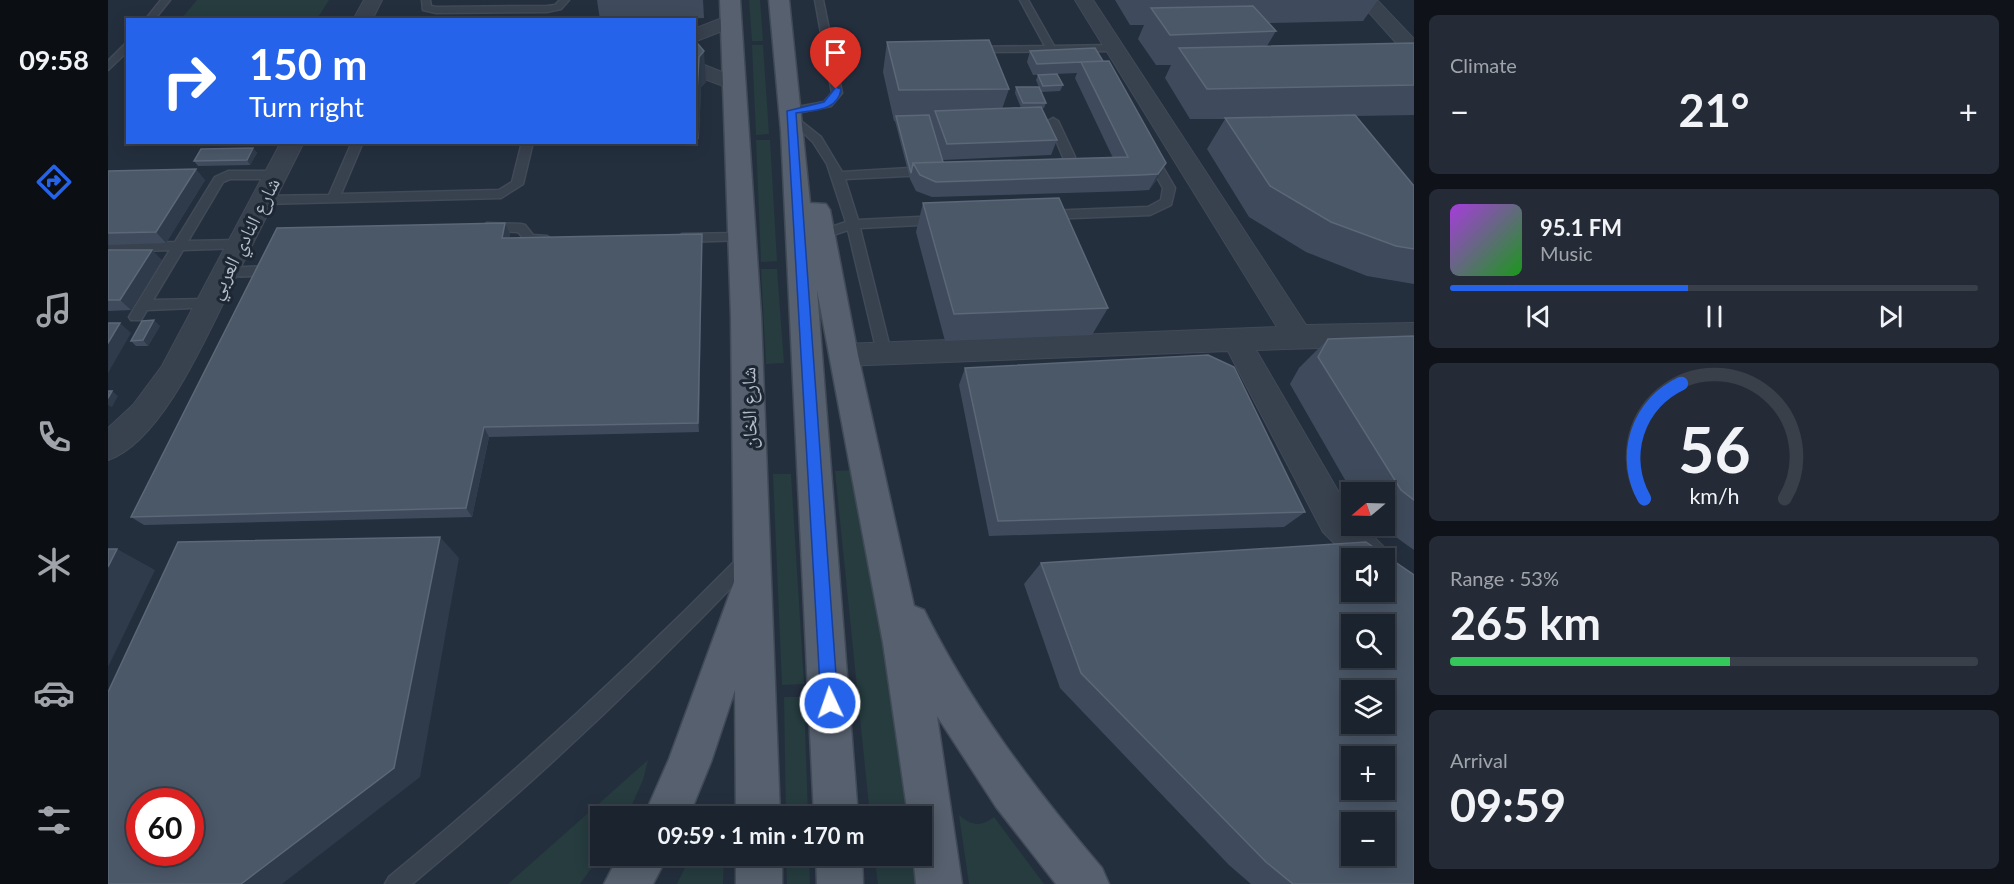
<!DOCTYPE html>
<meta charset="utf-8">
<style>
:root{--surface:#1b232e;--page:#242b36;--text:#f1f3f6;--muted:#a0a4aa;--line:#39404a;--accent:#2563eb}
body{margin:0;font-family:Lato,"Noto Naskh Arabic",sans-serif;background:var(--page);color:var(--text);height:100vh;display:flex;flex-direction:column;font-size:22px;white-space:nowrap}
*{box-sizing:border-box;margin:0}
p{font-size:20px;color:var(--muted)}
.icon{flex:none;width:33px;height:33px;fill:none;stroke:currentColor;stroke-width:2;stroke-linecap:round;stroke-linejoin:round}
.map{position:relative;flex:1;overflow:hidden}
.drawer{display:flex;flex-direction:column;gap:15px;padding:15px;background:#0f1319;width:600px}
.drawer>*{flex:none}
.hud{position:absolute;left:18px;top:18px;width:570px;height:126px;border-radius:0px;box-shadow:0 3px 15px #0003,0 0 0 2px var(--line);background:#2563eb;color:#fff;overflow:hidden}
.needle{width:39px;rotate:251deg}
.buttons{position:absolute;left:1233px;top:482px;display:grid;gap:12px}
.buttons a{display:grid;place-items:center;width:54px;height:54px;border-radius:0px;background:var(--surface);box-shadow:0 3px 15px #0003,0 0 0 2px var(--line);font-size:30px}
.speed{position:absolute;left:18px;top:788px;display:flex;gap:12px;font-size:30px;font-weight:700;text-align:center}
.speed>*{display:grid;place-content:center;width:78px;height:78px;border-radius:50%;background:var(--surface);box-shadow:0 3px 15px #0003,0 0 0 2px var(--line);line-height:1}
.speed .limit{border:9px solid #d22;background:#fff;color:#111}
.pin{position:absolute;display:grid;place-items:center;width:51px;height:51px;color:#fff;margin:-62px -26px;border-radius:50% 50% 50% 0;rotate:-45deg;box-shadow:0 0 6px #0007}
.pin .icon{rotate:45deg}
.me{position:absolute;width:66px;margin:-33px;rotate:357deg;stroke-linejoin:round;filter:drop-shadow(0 0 4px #0008)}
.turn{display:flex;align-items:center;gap:21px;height:126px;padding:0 24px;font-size:27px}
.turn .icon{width:78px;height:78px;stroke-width:2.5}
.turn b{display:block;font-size:42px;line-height:51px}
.big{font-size:45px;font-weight:700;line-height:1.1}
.drawer .card{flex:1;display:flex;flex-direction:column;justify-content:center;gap:9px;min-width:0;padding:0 21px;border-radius:9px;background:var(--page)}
.drawer .dial{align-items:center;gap:0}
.dial svg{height:156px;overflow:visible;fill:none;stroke:var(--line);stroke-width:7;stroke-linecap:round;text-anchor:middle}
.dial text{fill:var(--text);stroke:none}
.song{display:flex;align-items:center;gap:18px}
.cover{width:72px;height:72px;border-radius:9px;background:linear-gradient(135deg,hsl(280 70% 55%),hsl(120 70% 35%))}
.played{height:6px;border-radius:3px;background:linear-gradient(90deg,var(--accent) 45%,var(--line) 45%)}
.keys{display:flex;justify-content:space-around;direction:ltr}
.heat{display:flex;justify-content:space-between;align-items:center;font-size:33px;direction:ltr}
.charge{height:9px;border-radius:4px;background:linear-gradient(90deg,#34c759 53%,var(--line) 0)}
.trip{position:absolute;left:482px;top:806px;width:342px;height:60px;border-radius:0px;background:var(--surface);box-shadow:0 3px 15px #0003,0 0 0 2px var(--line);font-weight:700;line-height:60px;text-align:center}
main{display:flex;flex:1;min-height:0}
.menu{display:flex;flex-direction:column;width:108px;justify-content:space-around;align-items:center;background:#0b0e12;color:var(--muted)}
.menu .icon{width:42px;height:42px}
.menu .selected{color:var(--accent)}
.menu b{font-size:27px;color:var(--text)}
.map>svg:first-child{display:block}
</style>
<main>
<nav class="menu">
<b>09:58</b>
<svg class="icon selected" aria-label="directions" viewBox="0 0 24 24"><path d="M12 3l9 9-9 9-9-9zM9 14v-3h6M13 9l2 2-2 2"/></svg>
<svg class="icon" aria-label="music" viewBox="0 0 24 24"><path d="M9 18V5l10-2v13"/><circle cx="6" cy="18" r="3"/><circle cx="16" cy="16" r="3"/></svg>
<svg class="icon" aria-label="phone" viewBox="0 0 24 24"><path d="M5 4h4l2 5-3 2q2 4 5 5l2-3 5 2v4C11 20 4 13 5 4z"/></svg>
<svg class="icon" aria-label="climate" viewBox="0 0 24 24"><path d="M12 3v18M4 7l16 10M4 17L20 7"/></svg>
<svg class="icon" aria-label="car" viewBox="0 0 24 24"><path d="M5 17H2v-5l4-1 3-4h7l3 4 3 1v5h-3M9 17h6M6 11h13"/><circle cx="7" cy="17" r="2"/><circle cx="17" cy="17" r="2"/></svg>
<svg class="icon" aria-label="filters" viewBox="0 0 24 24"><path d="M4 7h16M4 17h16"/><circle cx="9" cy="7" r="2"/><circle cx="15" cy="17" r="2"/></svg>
</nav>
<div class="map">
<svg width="1306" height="884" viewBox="0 0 1306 884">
<rect width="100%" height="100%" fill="#242f3e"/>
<path fill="#263c3f" d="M89 0H221L209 19H73Z
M641 0H652L655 41H644Z
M644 45H655L661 134 648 135Z
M648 140H662L669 261 653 262Z
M653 269H669L676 363 658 364Z
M748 470 778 635 800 816H762L727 471Z
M665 474H683L696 684 674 685Z
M676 697H696L700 816H678Z
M540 760 535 780 519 816H492L493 855 472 884H400Z
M851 815C864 826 873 827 886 817L936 884H861Z
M583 855H616L615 884H569Z
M678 855H701L702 884H679Z
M766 855H804L808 884H770Z"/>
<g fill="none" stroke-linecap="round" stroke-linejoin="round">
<g stroke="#414a57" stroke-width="3">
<path id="lane" d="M53 0H62L46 20H37Z
M314 0H322L323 6 328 7 439 6 447 5 452 0H461L453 9 439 12 328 13 315 10Z
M707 0H715L734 93 723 106 684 114 713 137 734 172 818 167 824 171 818 175 737 179 750 220 831 216 837 220 831 224 752 228 783 352 776 357 769 352 740 230 713 239 707 235 709 232 738 222 719 164 705 142 679 117 683 114 678 111 679 109 716 102 724 93Z
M912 0H920L946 46 1006 45 1011 48 1006 51 862 52 860 50 865 47 937 46Z
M20 41V51L0 70V61Z
M945 118 950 121 967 157 964 164 940 167V163L955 159V157L940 121Z
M244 142H255L233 194 391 190 404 182 414 142H425L415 184 393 198 154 204 148 200 154 196 221 195Z
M1043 153 1047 154 1067 188 1063 205 1042 215 939 219 933 215 939 211 1040 207 1053 200 1055 188 1037 156Z
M120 171H168L174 175 168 179H122L115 182 80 241 132 240 138 244 132 248 75 250 45 300 101 299 108 304 106 307 39 310 33 320H23L21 317 62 250 0 252V244L67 242 107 177Z
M379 223 413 224 417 225 425 235 439 236 445 240C434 251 418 242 410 232L375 230 373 227Z
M634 233 638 234V240L574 242 568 238 574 234Z
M161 266 167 270C161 277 118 279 112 272L118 268Z
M639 552 645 555 647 560 645 565C537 678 424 785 304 884H277L281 877C404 776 521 668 633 555Z"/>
</g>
<g stroke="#414a57" stroke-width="2">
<path id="street" d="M256 0H274L264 20H245Z
M967 0H985L1198 325 1306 323V345L1148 350 1244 515V525H1254L1276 547 1281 558 1276 569V558H1244V561L1215 532 1120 351 735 366 725 363 721 355 725 347 735 344 1169 327Z
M1250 0H1269L1306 39V57L1299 55Z
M622 15 632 21 629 25 586 42V29Z
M586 61 632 79 636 83 632 87H618L586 75Z
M173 142H196C173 187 151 232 128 277 102 328 56 441 0 460V428L25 405 54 366Z"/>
</g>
<g stroke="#414a57" stroke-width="3">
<path id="primary" d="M612 0H632L653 316 672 816H628L627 690 603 762 581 816H536L561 759 626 582 623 316Z
M661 0H681L702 203 718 204 722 210 750 355 806 606 816 610C863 705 925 787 994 868L1001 884H948L888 807 829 716 854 884H808L805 855H813V816H800L775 643 709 290 750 816H706L673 131Z
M511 855H560L545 884H496Z
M628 855H674V884H628Z
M708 855H754L755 884H709Z"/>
</g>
<use href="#lane" fill="#38414e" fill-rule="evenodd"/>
<use href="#street" fill="#38414e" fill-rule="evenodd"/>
<use href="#primary" fill="#56606e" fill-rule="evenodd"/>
</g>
<path fill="#3f4b5c" d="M489 0H595L596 18 492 20Z
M1007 0H1270L1255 21 1160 23 1168 31 1159 46 1306 43V115L1248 116 1306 186V284L1259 276 1198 252 1141 217 1099 149 1117 119H1082L1057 78 1063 65H1048L1030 39 1036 25H1022Z
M779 42 901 89 894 109 913 108 907 93 908 87H931L928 80 930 75 955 85 952 91 933 92 938 103 936 108 934 109 949 140 943 155 835 160V162L1005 158 967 78 969 73 925 75 919 62 922 51 987 48 1058 163 1050 178 1041 190 1024 191 824 197 808 191 802 179 787 121H786L775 72Z
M586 44 598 82 593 87 591 139H586Z
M145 148 149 153 142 165 90 166 86 161Z
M0 171 97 180 58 243 0 245Z
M815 203 1000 308 984 335 837 341 808 232Z
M397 223 402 234 401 238 594 245 591 432 381 437 364 517 36 525 23 517Z
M0 250 54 260 23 310 0 311Z
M52 326 40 346H28L23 341Z
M1306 336V550L1271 525H1276V492H1244L1182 384 1191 368 1220 339Z
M857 368 1197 512 1176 527 881 536 851 385Z
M933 563 1306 884H1143L1121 865 952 688 916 584Z"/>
<path fill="#2f3b4b" d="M596 51 598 82 593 87 591 139 588 108 591 57Z
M145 148 149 153 142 165 139 160Z
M1058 163 1050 178 1041 190 1050 174Z
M88 169 97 180 58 243 48 232Z
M397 223 402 234 398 249 394 238Z
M594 234V245L591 432 590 423Z
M44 250 54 260 23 310 12 300Z
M46 320 52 326 40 346 35 340Z
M12 323 23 333 0 373V343Z
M4 391 10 396 4 407 0 405V398Z
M376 427 381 437 364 517 358 508Z
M332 537 351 558 312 777 174 884H133Z
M9 549 47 570 0 667V567Z"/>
<path fill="#4b5868" stroke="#5c6777" stroke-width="1.5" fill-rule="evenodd" d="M1145 6 1168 31 1062 35 1043 8Z
M881 40 901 89 791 90 779 42Z
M1306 43V85L1099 89 1071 48Z
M586 44H590L596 51 591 57 588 108H586Z
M987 48 995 61 929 64 922 51Z
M1001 61 1058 163 1050 174 1032 175 828 182 812 175 805 163 1020 157 973 62Z
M949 74 955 85 935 86 930 75Z
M908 87H931L938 103H915Z
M933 107 949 140 839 144 827 111Z
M821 115 835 162 805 163 803 173 788 116Z
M1247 115 1306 186V249L1288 246 1223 222 1162 186 1117 118Z
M145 148 139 160 86 161 93 149Z
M88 169 48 232 0 233V171Z
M951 198 1000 308 846 314 815 203Z
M397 223 394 238 594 234 590 423 376 427 358 508 23 517 169 228Z
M0 250H44L12 300H0Z
M46 320 35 340 23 341 34 321Z
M0 323H12L0 343Z
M1306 336V500L1293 490 1210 357 1220 339Z
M1100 355 1126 367 1197 512 890 521 857 368Z
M0 391H4L0 398Z
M332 537 286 768 133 884H0V692L70 542ZM32 801H82V852H32Z
M1258 542 1306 575V884H1185L1158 862 973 673 933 563ZM1244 558H1276V591H1244ZM1244 624H1276V657H1244ZM1244 690H1276V723H1244ZM1244 756H1276V789H1244ZM1244 822H1276V855H1244Z
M0 549H9L0 567Z"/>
<path fill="#2563eb" stroke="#184099" stroke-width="1.5" d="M728 87 733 89C730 111 706 110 688 113L730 703 728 709 722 711 716 709 713 703 679 111 716 102Z"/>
<g text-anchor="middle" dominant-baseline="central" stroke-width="6" stroke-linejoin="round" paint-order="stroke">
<g font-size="20" fill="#b4bcc9" stroke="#1d2633">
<text transform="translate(135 238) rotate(-63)">شارع النادي العربي</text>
<text transform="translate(640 408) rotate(-91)">شارع الخان</text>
</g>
</g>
</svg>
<div class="buttons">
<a><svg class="needle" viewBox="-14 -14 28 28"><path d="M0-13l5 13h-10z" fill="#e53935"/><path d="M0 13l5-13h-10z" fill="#a0a4aa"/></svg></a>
<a><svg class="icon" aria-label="sound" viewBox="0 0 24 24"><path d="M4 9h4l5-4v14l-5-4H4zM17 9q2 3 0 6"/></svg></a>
<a><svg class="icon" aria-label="search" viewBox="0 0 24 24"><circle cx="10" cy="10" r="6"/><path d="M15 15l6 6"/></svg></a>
<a><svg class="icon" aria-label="layers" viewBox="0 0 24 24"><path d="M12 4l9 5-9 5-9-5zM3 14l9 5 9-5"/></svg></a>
<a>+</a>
<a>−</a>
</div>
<div class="speed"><div class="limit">60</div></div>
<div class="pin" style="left:728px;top:89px;background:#d93025"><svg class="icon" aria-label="arrive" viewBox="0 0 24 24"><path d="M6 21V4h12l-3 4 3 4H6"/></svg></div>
<svg class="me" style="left:722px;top:703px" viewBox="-20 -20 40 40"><circle r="17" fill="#2563eb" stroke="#fff" stroke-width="3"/><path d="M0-11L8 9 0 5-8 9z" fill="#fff"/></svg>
<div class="trip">09:59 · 1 min · 170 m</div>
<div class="hud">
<div class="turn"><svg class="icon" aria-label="right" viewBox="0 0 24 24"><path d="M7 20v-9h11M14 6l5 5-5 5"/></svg><div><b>150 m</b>Turn right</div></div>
</div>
</div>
<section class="drawer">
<div class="card"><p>Climate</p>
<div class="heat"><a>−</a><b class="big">21°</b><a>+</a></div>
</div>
<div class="card">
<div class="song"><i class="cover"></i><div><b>95.1 FM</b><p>Music</p></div></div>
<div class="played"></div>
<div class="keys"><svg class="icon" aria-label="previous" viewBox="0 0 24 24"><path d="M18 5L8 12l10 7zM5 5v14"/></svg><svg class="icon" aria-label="pause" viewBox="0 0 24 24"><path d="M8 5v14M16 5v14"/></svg><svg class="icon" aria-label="next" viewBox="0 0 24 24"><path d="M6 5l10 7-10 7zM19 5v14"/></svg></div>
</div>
<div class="card dial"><svg viewBox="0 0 100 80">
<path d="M14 69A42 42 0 1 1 86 69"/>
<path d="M14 69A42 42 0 0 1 33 10" stroke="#2563eb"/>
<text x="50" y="56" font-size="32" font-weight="700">56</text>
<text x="50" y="72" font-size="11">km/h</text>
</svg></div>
<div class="card"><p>Range · 53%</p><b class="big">265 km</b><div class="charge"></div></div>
<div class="card"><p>Arrival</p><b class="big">09:59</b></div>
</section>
</main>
